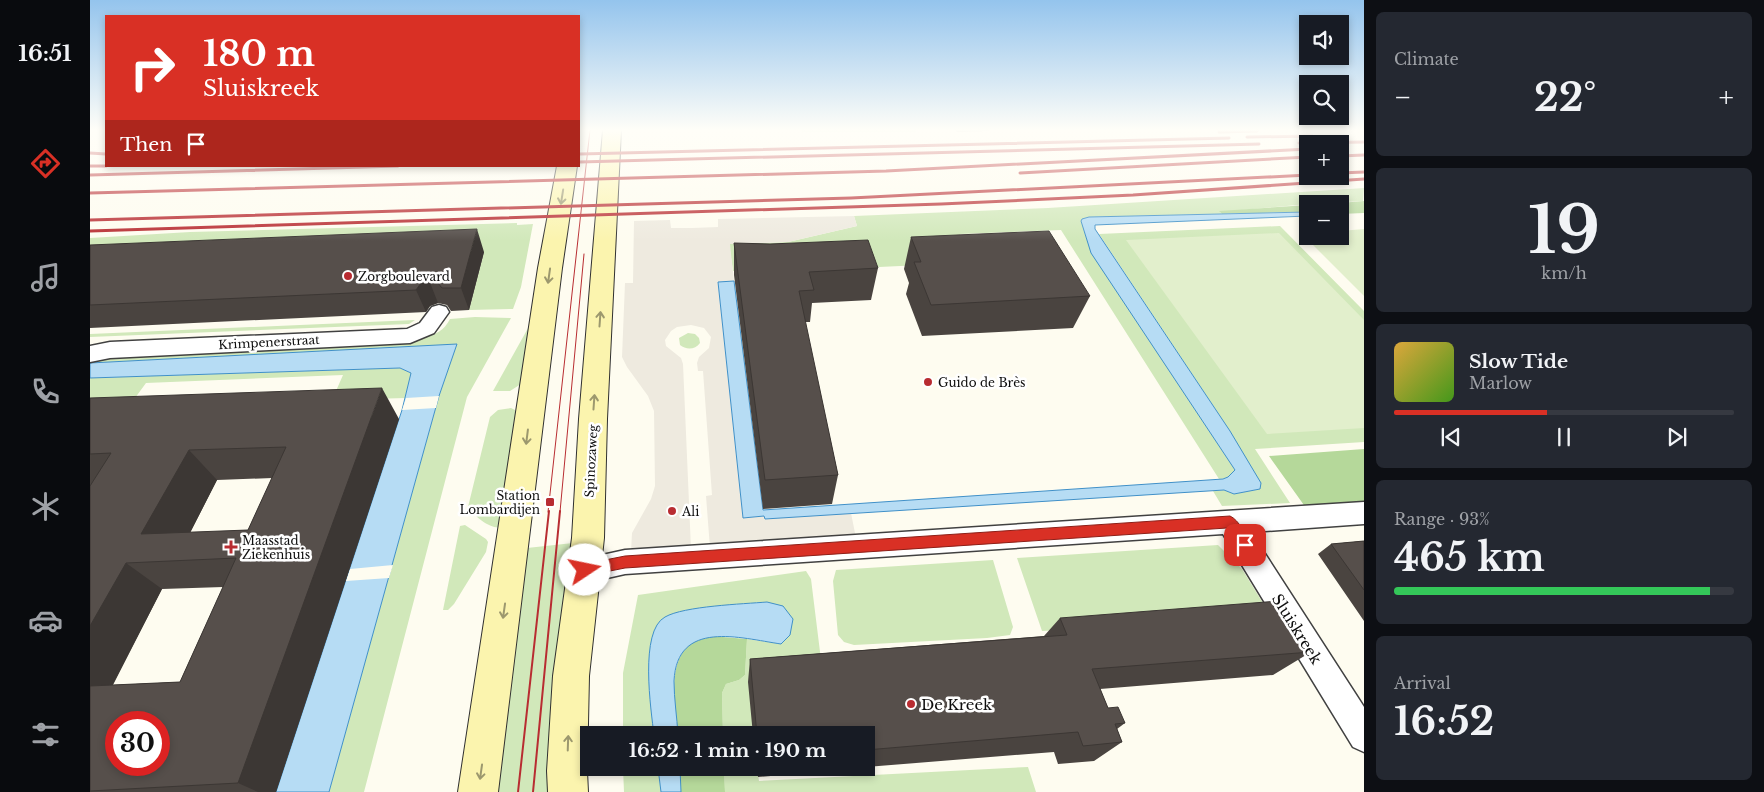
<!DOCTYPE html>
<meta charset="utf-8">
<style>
:root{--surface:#171b24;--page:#242831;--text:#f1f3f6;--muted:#9ea1a6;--line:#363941;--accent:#d93025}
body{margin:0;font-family:"Libre Baskerville",serif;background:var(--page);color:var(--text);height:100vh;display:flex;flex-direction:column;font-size:19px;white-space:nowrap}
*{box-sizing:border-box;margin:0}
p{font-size:16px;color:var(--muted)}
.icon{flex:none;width:28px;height:28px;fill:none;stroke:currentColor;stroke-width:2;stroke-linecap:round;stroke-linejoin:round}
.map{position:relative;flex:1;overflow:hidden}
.sheet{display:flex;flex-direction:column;gap:12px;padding:12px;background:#0d0f14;width:400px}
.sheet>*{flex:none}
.hud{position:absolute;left:15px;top:15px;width:475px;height:152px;border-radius:0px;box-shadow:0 2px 8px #0003;background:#d93025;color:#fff;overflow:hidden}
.controls{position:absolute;left:1209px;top:15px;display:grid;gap:10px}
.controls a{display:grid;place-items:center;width:50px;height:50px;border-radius:0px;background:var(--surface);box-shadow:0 2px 8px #0003;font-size:25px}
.speed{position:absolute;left:15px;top:711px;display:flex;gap:10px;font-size:25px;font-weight:700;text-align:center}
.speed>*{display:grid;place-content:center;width:65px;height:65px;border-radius:50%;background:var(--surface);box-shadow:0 2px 8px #0003;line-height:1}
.speed .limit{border:8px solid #d22;background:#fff;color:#111}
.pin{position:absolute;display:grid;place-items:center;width:42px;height:42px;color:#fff;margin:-21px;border-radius:10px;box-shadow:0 2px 8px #0006}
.me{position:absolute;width:55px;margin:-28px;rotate:79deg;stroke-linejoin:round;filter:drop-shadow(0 0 4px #0008)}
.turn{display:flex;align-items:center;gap:18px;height:105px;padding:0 15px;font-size:22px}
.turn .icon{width:65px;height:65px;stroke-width:2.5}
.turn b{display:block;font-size:35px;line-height:42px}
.then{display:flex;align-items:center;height:48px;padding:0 15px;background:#0003;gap:10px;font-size:19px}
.big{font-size:38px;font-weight:700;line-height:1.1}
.sheet .tile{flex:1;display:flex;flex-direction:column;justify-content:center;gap:8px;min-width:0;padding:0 18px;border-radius:8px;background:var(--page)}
.sheet .dial{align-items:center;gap:0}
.dial b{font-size:65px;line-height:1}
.song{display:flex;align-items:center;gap:15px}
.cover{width:60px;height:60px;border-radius:8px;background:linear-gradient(135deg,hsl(40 70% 55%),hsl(100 70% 35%))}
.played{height:5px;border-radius:2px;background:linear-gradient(90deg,var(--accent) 45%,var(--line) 45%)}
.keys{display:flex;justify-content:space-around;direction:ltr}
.heat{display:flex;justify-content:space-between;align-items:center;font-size:28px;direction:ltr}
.charge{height:8px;border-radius:4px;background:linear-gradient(90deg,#34c759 93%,var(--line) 0)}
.trip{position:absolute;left:490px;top:726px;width:295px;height:50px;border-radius:0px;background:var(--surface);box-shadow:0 2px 8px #0003;font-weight:700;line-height:50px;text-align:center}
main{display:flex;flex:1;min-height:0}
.tabs{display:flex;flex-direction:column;width:90px;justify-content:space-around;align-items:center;background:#090b0e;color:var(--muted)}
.tabs .icon{width:35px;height:35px}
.tabs .current{color:var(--accent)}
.tabs b{font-size:22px;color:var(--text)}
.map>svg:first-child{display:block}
</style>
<main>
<nav class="tabs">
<b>16:51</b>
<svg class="icon current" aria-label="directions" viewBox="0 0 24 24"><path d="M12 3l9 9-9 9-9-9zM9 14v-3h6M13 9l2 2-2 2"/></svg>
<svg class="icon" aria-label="music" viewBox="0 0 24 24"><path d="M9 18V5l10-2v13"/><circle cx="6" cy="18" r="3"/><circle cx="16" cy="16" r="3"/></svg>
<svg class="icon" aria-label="phone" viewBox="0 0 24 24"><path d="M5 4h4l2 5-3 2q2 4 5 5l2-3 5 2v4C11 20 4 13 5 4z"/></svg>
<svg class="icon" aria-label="climate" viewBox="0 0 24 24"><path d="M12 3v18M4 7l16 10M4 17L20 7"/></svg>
<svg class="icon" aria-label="car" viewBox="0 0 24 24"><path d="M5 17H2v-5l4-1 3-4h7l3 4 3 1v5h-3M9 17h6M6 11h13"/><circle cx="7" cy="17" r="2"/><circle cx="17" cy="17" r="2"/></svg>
<svg class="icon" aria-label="filters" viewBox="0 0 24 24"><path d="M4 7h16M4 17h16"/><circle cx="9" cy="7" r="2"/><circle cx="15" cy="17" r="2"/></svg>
</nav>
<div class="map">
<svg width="1274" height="792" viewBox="0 0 1274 792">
<rect width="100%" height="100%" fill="#fefcf0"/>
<path fill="#d1e8ba" d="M711 130H825L826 132H712Z
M1274 188 1273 201 1218 204 1130 212 1132 214 999 217 992 219 991 221 1002 253 1145 470C1141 476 1136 479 1129 479L971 230 870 234 882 258 963 259 682 272 679 269 643 271 639 244 698 242 767 226 764 216 958 208Z
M427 223V225L443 224 431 287 423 309 379 310 394 252 0 269V238L100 232Z
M1190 226 1274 311V442L1165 449 1200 503 1132 506 1123 491 1134 490 1144 494 1170 489 1140 431 1009 234Z
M385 317 421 318 377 397 274 792H239L349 396 366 345 0 363V357L333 338C346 334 354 331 360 319Z
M325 320 319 324 0 337V334Z
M442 321 431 384 420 391H403Z
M598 333 605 334 609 338 610 343C605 350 596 350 590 345L589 338Z
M310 368 321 373 316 398 242 400 253 375 56 383 37 409 0 408V378Z
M421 408 425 410 427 415 411 527C401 530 384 516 378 507L400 417 408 410Z
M375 525 396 539 398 542 396 552 364 604 358 610H353L370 526Z
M483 543 460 792H404L437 548Z
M1128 545 1152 569 1184 621 952 631 927 558Z
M903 560 923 627 920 635 897 638 764 645 754 642 748 635 743 581 746 570Z
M716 571 721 579 732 668 664 735H633L632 693 636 684 649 680 655 675 657 639 691 644 677 602 630 606 587 613 560 648 559 691 564 735H533V673L548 595Z
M938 767 946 792H635L634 768H667L669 781Z
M533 768H568L571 792H534Z"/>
<path fill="#b5d89a" d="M1274 201V213L1250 214V204H1238Z
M1217 205V212L1132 214 1129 211Z
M1274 449V504L1216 508 1179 456Z
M620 636 657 639 655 675 649 680 636 684 632 693 633 735H588C586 708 576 666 599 645 603 640 614 638 620 636Z
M590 768H634L635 792H591Z"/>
<path fill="#e2efcc" d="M1274 229V296L1210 232H1217L1218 236H1250V231Z
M1189 233 1274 320V428L1177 434 1036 240Z"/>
<path fill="#eeeadf" d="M764 216 767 226 698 242 640 244 644 281 628 282 653 518 674 516 675 519 761 513 766 538 620 548 616 496 622 495 613 371H608L607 363 609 357 619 348 621 337 614 328 601 325 587 327 581 331 575 340 576 346 591 358 593 364 601 549 541 552 542 533 561 499 565 486 564 411 558 396 537 367 532 357 535 283H543L544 221 580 220 581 228H602L628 227V219Z"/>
<path fill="#b6dcf4" stroke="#4090c8" d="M1217 212V216L1005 225V229L1140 431 1171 483 1170 489 1144 494 1134 490 675 519 674 516 653 518 628 282 644 281 673 510 1133 479 1138 477 1145 470 1001 253 991 221 992 219 999 217Z
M367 344 349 396 239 792H186L312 410 321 373 310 368 0 378V363Z
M677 602 693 606 703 619 700 635 691 644C650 638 587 619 584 681 584 699 587 717 588 735H564C561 710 549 631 575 617 594 606 653 604 677 602Z
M568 768H590L591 792H571Z"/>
<path fill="#fefcf0" d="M349 396 346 408 312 410 316 398Z
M303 565 299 578 256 581 260 569Z"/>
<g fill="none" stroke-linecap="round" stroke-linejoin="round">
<g stroke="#414141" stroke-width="3">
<path id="street" d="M349 305 356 307 359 312 344 333 320 343 20 358 0 362V346L20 342 317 329 330 323 342 307Z
M1274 502V524L1161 532 1274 707V752L1263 747 1133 534 535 574 495 583 485 579 481 570 485 561 535 550Z"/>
</g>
<g stroke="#303030" stroke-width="2">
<path id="secondary" d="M513 130H531L517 419 514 538 499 676 497 771 498 792H458L457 771 463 676 482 538 489 419Z
M467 166H487L472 268 408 792H368L448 268Z"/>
</g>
<use href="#street" fill="#fff" fill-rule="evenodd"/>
<use href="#secondary" fill="#fbf4ae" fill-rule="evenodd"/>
<path stroke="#b82c31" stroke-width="1" d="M458 512 500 130
M470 512 494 254"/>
<path stroke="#b82c31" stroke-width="2" d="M428 792 459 511
M443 792 470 511"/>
<path stroke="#b82c31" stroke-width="3" d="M1129 132 1167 131
M1157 137 1222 136
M1209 143 1274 142
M0 153 16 154
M489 154 1139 138
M1250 156 1274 155
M489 162 1169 144
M0 166H16
M930 173 1218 157
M1250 173 1274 172
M0 175 308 166
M0 193 796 171 1218 149
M0 220 761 198 1218 175
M0 231 851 204 1043 195 1274 179"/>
</g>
<path fill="#4a4440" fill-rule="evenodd" d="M866 130H899L898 131 867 132Z
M821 237 1000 296 983 328 832 336 816 294 819 283 814 269Z
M644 243 788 268 781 300 722 303 720 322H715L748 475 742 504 673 509 644 275Z
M0 245 394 252 379 310 361 311 357 305 348 303 340 306 336 312 0 328Z
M0 398 309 419 186 792H0ZM182 478 158 530 100 533 127 480ZM133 587 90 682 23 685 72 589Z
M1274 541V621L1228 554 1241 544Z
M970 618 1221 652 1183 675 1010 689 1018 708 1035 723 1027 729 1032 742 1004 761 968 764 964 752 776 767V735H663L658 682 660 659 954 636Z
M667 768H776L668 777Z"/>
<path fill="#3c3734" d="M387 229 394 252 379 310 371 288Z
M339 280 348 303 340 306 336 312 326 290 331 283Z
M292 388 309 419 186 792H168L148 783Z
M99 450 127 480 86 560 51 534Z
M36 563 72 589 10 709 0 704V626Z"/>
<path fill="#564f4b" stroke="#3c3734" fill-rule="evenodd" d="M387 229 371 288H352L347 282 339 280 331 283 326 290 0 305V245Z
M959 231 1000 296 841 305 824 262H831L821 237Z
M778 240 788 268 719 272 724 290 709 291 748 475 675 480 644 243 680 244Z
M292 388 148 783 0 791V686L90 682 146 558 36 563 0 626V486L21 453 0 454V398ZM196 447 158 530 51 534 99 450ZM26 722H69V765H26Z
M1274 541V590L1241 544Z
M1189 601 1221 652 1002 669 1018 708 1028 707 1035 723 1025 724 1032 742 993 746 988 732 776 750V735H667L660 659 977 635 970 618Z"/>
<defs><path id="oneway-shaft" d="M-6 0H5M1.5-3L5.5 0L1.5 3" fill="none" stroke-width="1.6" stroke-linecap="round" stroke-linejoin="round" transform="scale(1.25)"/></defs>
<g stroke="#9c986e">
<use href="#oneway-shaft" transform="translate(472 197) rotate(99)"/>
<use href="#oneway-shaft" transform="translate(459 276) rotate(98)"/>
<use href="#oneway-shaft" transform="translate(510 319) rotate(-86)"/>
<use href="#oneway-shaft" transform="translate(504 402) rotate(-86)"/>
<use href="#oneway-shaft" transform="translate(437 437) rotate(97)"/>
<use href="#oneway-shaft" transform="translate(414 611) rotate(98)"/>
<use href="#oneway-shaft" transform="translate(478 743) rotate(-88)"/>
<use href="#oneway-shaft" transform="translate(391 772) rotate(98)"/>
</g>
<linearGradient id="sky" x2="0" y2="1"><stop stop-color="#94c4ed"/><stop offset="0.54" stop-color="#fffef8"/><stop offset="1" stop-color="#fffef8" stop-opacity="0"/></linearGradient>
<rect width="1274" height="241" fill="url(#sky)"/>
<path fill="#d93025" stroke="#8d1f18" d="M1140 516C1149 520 1157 536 1161 545L1159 549 1155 551 1150 549 1137 528 535 568 495 576 490 575 488 570 490 566 495 564 535 556Z"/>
<g fill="#b82c31" stroke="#fff" stroke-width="2">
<circle cx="258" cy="276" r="5"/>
<circle cx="838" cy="382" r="5"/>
<rect x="455" y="497" width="10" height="10" rx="2.5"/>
<circle cx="582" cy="511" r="5"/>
<path d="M138.5 539.5h5v5h5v5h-5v5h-5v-5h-5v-5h5z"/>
<circle cx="821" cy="704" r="5"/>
</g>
<g text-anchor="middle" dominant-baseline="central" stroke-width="5" stroke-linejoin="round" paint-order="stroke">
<g font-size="12" fill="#0e0e0e" stroke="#fff" text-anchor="start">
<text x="268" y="276">Zorgboulevard</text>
<text x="848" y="382">Guido de Brès</text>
<text x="450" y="495" text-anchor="end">Station<tspan x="450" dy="14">Lombardijen</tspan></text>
<text x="592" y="511">Ali</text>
<text x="152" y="540">Maasstad<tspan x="152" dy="14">Ziekenhuis</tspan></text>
</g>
<g font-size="12" fill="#0e0e0e" stroke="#fff">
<text transform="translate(179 342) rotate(-3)">Krimpenerstraat</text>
<text transform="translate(501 461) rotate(-87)">Spinozaweg</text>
</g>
<g font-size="15" fill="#0e0e0e" stroke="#fff">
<text transform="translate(1207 629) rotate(58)">Sluiskreek</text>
</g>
<g font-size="15" fill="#0e0e0e" stroke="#fff" text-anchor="start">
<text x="831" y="704">De Kreek</text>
</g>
</g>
</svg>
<div class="controls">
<a><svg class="icon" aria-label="sound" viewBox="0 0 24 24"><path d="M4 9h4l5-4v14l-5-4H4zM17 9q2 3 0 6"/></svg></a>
<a><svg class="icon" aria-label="search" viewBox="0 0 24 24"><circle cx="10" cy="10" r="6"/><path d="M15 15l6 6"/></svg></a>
<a>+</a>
<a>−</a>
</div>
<div class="speed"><div class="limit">30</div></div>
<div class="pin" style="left:1155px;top:545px;background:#d93025"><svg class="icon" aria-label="arrive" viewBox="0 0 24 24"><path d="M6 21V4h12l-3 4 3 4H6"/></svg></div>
<svg class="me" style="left:495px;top:570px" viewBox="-20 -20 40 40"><circle r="19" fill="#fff"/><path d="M0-13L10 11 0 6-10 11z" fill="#d93025"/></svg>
<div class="trip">16:52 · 1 min · 190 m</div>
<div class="hud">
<div class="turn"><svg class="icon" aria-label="right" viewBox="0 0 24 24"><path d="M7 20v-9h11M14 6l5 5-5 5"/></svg><div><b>180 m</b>Sluiskreek</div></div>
<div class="then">Then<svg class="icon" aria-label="arrive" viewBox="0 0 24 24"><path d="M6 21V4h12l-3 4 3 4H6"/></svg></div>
</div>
</div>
<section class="sheet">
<div class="tile"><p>Climate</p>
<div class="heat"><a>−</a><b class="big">22°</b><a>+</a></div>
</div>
<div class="tile dial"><b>19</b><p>km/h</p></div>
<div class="tile">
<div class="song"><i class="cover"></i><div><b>Slow Tide</b><p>Marlow</p></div></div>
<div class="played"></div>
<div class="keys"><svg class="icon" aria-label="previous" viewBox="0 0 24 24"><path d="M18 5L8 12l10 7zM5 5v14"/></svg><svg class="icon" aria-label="pause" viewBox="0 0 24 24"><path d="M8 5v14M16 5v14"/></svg><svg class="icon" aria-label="next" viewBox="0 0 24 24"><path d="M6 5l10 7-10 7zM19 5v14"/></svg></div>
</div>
<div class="tile"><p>Range · 93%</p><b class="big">465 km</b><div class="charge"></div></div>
<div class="tile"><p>Arrival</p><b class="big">16:52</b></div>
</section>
</main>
